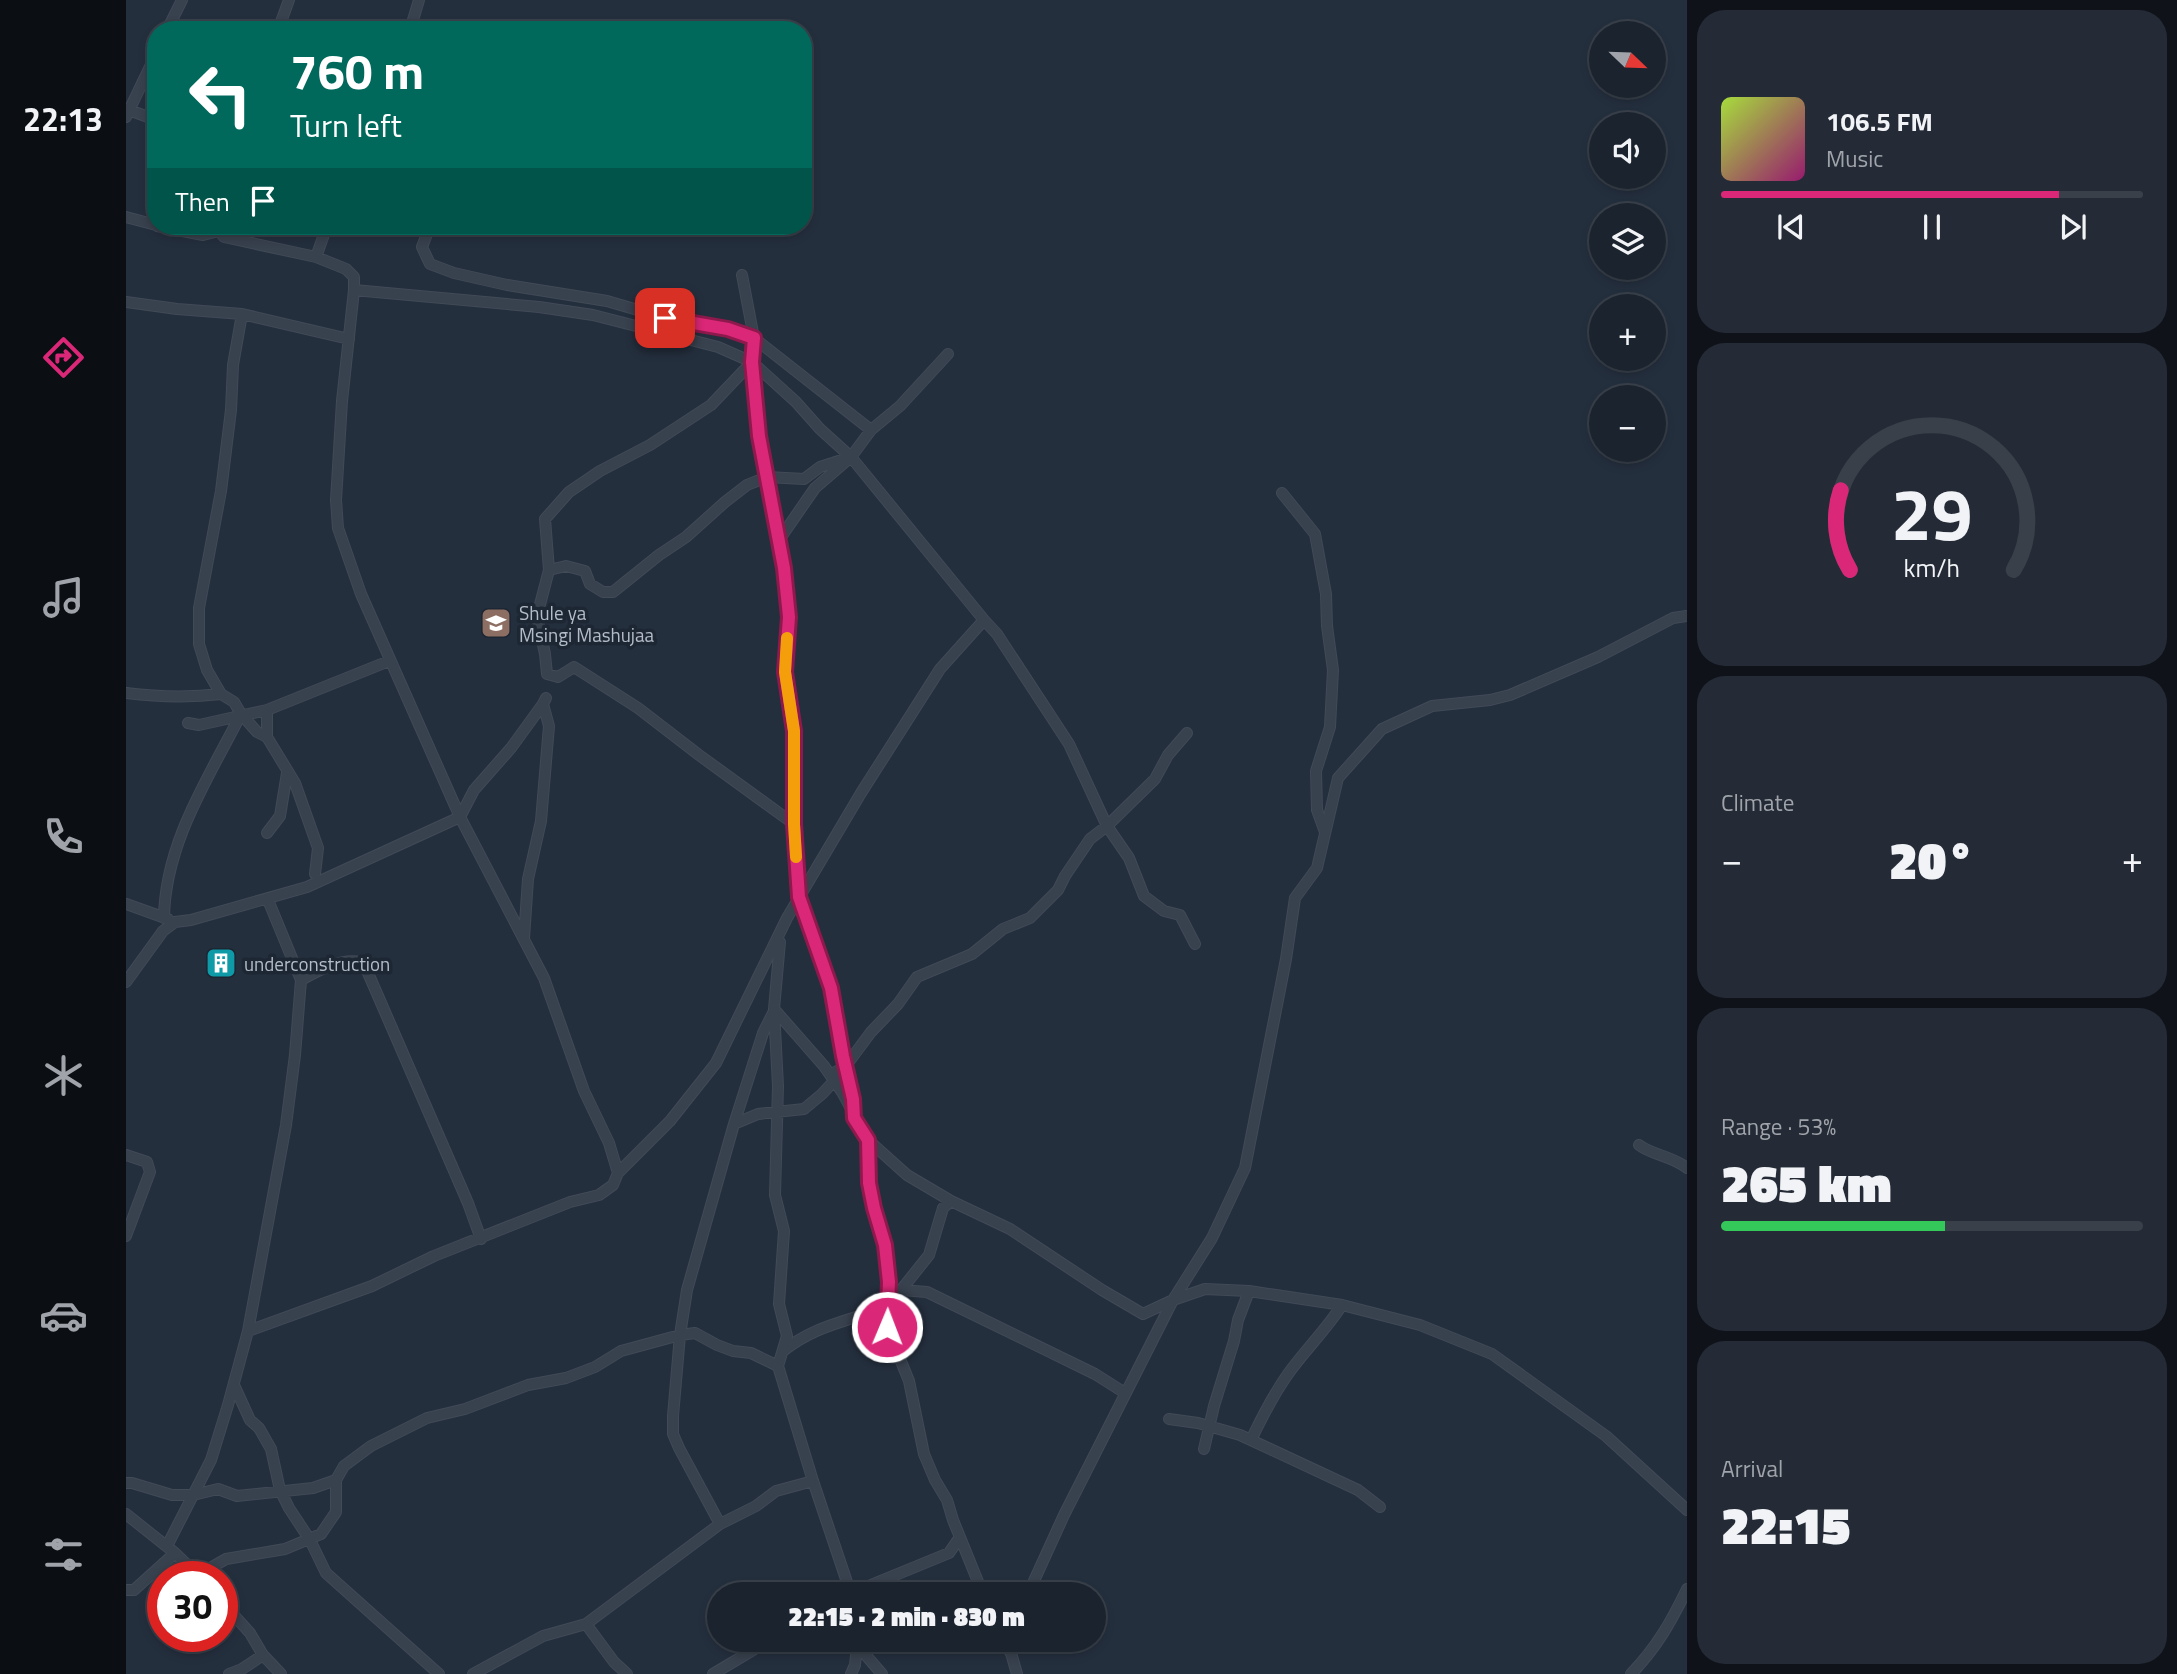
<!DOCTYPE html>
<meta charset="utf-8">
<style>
:root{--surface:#1b232e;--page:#242b36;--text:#f1f3f6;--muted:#a0a4aa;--line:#39404a;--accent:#db2777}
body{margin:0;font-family:"Titillium Web",sans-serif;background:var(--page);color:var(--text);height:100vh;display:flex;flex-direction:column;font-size:26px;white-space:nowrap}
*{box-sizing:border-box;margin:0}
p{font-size:23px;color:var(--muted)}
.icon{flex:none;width:38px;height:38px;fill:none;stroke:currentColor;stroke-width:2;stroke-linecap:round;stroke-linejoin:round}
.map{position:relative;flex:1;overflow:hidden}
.panel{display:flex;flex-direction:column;gap:10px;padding:10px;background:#0f1319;width:490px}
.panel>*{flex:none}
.hud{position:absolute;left:21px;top:21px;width:665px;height:214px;border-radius:28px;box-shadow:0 4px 10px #0003,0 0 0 2px var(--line);background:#00695c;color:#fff;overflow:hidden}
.needle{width:46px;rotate:113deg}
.fabs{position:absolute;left:1463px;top:21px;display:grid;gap:14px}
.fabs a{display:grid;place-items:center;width:77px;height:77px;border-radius:50%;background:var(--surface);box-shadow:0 4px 10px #0003,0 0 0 2px var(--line);font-size:35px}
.speed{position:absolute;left:21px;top:1561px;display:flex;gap:14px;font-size:35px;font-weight:700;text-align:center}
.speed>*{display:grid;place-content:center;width:91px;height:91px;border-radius:50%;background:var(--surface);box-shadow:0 4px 10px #0003,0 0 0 2px var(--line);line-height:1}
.speed .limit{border:10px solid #d22;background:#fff;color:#111}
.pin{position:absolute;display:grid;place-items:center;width:60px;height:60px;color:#fff;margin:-30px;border-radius:14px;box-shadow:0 4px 10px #0006}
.me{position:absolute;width:77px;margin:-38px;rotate:1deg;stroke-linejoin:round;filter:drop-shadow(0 0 5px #0008)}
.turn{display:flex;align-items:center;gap:24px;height:147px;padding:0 28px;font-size:32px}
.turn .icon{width:91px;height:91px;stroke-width:2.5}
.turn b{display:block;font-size:49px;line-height:60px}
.then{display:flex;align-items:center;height:66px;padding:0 28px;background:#0003;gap:14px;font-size:26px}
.big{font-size:52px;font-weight:800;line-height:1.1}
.panel .card{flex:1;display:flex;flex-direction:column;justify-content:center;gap:10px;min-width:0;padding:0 24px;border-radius:28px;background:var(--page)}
.panel .dial{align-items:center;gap:0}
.dial svg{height:182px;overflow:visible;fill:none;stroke:var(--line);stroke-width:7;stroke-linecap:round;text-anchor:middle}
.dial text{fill:var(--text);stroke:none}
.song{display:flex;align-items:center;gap:21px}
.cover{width:84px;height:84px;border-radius:10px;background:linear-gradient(135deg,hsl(80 70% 55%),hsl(320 70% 35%))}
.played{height:7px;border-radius:4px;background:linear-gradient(90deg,var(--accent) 80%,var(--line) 80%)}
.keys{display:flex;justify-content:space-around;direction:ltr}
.heat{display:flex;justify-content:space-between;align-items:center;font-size:38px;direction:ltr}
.charge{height:10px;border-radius:5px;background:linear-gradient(90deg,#34c759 53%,var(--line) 0)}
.trip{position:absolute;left:581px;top:1582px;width:399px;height:70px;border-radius:35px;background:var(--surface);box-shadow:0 4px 10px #0003,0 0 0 2px var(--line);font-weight:800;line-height:70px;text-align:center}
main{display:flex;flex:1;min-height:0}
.tabs{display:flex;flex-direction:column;width:126px;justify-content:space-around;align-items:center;background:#0b0e12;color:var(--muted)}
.tabs .icon{width:49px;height:49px}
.tabs .selected{color:var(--accent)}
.tabs b{font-size:32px;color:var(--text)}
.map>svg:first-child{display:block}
</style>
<main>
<nav class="tabs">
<b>22:13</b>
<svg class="icon selected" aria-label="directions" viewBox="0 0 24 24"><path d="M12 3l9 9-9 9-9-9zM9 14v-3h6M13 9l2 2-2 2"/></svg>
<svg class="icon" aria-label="music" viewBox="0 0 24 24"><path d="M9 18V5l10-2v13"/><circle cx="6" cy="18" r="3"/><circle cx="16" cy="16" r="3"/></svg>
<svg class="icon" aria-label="phone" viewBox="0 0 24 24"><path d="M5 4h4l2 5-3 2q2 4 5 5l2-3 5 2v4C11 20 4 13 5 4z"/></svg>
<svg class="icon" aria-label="climate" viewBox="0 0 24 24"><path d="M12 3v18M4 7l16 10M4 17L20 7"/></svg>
<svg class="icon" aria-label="car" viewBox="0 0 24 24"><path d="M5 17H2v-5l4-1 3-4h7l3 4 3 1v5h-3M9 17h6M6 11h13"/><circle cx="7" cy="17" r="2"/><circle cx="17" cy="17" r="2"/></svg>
<svg class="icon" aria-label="filters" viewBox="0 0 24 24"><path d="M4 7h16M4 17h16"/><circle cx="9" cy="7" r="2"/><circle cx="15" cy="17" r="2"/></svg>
</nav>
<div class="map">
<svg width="1561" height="1674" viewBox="0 0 1561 1674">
<rect width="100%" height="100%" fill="#242f3e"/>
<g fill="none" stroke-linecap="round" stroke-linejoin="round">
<g stroke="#414a57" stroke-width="12">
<path id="minor" d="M41 30 56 0
M152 30 163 0
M284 30 293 0
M3 110 30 120
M0 117 30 54
M0 217 30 225
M31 226 77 235 93 231
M93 226V231L98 237 190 257 220 269 228 277V290L216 401 210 500 212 528 235 594 334 817 418 978 458 1091 483 1143 492 1173 487 1185 473 1195 444 1202 308 1256 246 1286 122 1331
M304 226 296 247 304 264 328 273 381 285 481 301 539 318 602 329 628 338 745 430
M190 257 201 226
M616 275 628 338 626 362 633 436 658 568 663 617 659 672 668 731V824L673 897 705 988 728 1110
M228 290 413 307 467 315 592 347 626 362 670 402 694 429 725 457 858 620 814 669 735 793 661 918 590 1063 544 1121 492 1173
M0 302 51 309 116 314 223 339
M626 362 585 405 524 445 474 471 443 492 419 519 423 570 411 616 419 654 421 674 432 677 448 667 512 708 573 755 668 824
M1156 493 1189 534 1200 594 1201 626 1207 670 1204 727 1190 771 1191 810 1199 832
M653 540 689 488 725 457 745 430 774 406 822 354
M423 570 440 566 459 571 464 584 477 592H487L533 555 560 537 599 502 621 485 641 477 678 479 694 467 725 457
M858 620 871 634 943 744 981 826 1003 858 1018 896 1038 911 1054 915 1069 944
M0 693C32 697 62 698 95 694
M141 710V737L169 783 192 848 189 874
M115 714 131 732 141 737
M62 723 73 725 141 710 263 661
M141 833 154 816 161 773
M0 904 42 919
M38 918C39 843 82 779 115 714L108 702 95 694 81 670 73 644V608L95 491 105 410 107 365 116 314
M398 938 402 879 415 821 423 726 417 704
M654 942 648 1009 652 1086 649 1195 658 1231 653 1304 661 1336 652 1366 687 1481 725 1594
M175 980C193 970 214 958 235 962L239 966 342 1203 355 1239
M0 982 37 931 49 922 65 920 181 887 334 817 348 790 385 748 417 704 420 698
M648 1009 698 1066 716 1092 742 1140 781 1175 825 1201 884 1229 976 1290 1017 1314 1047 1300 1086 1238 1119 1168 1160 959 1169 898 1191 868 1212 778 1256 729 1306 706 1364 700 1384 695 1472 657 1547 618 1561 616
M608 1124 637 1033 647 1013
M742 1140 743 1183 759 1245 763 1282 761 1327 783 1381 798 1454 809 1480 821 1500 827 1520 857 1594
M1513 1145C1528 1156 1544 1155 1561 1168
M0 1155 21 1162 24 1172 0 1236
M775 1290 803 1255 817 1208 825 1201
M762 1295 775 1290 801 1292 969 1374 999 1393
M657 1351C691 1324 722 1322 761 1306
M108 1385 124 1420 133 1428 145 1449 154 1490 163 1508 184 1540 200 1573 313 1674
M1043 1419 1072 1423 1114 1435 1232 1490 1254 1507
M1125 1440C1136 1417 1147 1395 1162 1374 1179 1350 1200 1330 1216 1305
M1078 1449 1088 1406 1108 1341 1112 1320 1123 1291
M0 1483H6L46 1495H67L92 1489 111 1496 187 1488 210 1480
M0 1514 49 1553 74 1577
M594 1524 553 1448 547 1434V1416L554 1335 561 1290 608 1124 632 1114 678 1109 696 1094 708 1081 709 1072 719 1067 745 1032 772 1004 791 977 846 954 877 929 904 918 932 890 939 876 964 839 981 826 1029 779 1042 755 1061 733
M41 1546 85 1460 102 1405 122 1331 160 1125 169 1055 175 980 142 900
M72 1575 100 1559 159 1549 195 1534 210 1512V1480L218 1466 245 1446 301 1418 339 1409 402 1385 440 1378 469 1367 495 1351 554 1335 569 1333 591 1345 607 1351 625 1353 652 1366
M0 1590H8L49 1553
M723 1594 823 1553 834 1537
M902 1594 938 1515 1047 1300 1079 1289 1123 1291 1216 1305 1294 1325 1366 1354 1480 1436 1561 1510
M96 1602 124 1633 137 1655 155 1674
M460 1624 488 1662 501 1674
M730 1640 731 1645 756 1674
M875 1640 885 1653
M889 1640 885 1653 891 1674
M103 1674 116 1669 137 1655
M347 1674 417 1636 460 1624 594 1524 630 1506 650 1491 687 1481
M587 1674 644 1640
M725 1674 729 1665 731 1645
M1505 1674C1531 1647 1545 1622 1561 1589"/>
</g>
<use href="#minor" stroke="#38414e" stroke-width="10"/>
</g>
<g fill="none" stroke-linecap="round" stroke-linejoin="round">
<g stroke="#8e194d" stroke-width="18">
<path id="route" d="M539 318 602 329 628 338 626 362 633 436 658 568 663 617 659 672 668 731V824L673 897 705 988 717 1056 727 1099 728 1118 742 1140 743 1183 748 1208 759 1245 763 1282 761 1327"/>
</g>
<use href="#route" stroke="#db2777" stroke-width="12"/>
<path stroke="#f59e0b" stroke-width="12" d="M661 638 659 672 668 731V824L670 857"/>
</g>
<defs>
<g id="school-square" transform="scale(1.575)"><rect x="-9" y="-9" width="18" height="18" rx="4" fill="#8d6e63" stroke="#1d2633"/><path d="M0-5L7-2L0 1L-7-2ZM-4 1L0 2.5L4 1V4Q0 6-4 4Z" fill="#fff"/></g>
<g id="building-square" transform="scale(1.575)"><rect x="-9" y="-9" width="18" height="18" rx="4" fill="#0f9aa8" stroke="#1d2633"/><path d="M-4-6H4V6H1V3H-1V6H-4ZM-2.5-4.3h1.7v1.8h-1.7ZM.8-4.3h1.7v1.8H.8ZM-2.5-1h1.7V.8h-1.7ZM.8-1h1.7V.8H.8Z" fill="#fff"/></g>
</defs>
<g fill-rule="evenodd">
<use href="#school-square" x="370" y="623"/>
<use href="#building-square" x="95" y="963"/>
</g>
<g text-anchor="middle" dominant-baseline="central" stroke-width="7" stroke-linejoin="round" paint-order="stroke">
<g font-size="19" fill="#b4bcc9" stroke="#1d2633" text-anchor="start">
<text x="393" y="612">Shule ya<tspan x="393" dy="22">Msingi Mashujaa</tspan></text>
<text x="118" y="963">underconstruction</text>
</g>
</g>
</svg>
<div class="fabs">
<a><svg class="needle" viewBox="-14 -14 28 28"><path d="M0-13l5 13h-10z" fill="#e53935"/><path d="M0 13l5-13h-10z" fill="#a0a4aa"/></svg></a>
<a><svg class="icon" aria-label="sound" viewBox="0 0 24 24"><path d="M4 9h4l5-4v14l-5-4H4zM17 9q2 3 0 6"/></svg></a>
<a><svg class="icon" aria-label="layers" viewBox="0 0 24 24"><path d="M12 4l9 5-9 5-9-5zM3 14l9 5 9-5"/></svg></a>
<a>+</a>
<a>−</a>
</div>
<div class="speed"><div class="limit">30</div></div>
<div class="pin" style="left:539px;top:318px;background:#d93025"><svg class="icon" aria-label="arrive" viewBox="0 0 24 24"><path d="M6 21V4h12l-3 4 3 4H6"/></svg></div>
<svg class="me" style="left:761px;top:1327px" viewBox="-20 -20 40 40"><circle r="17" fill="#db2777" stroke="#fff" stroke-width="3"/><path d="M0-11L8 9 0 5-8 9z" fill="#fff"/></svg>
<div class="trip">22:15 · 2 min · 830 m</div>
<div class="hud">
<div class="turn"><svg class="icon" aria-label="left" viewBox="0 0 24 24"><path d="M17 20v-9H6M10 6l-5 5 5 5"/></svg><div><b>760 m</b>Turn left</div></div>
<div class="then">Then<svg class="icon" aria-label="arrive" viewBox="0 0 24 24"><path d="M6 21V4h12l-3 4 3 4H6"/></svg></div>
</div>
</div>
<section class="panel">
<div class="card">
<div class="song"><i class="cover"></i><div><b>106.5 FM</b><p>Music</p></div></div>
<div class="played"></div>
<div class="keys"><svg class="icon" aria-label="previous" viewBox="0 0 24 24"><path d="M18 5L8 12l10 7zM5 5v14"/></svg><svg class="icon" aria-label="pause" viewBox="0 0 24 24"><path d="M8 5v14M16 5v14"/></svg><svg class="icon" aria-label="next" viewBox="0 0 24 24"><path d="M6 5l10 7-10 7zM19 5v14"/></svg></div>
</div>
<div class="card dial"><svg viewBox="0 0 100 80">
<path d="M14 69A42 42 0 1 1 86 69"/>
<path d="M14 69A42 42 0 0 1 10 34" stroke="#db2777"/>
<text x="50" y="56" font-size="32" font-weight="700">29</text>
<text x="50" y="72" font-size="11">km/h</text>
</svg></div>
<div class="card"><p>Climate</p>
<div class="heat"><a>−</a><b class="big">20°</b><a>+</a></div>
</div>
<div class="card"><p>Range · 53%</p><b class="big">265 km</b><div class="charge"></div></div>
<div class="card"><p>Arrival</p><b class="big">22:15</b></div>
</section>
</main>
